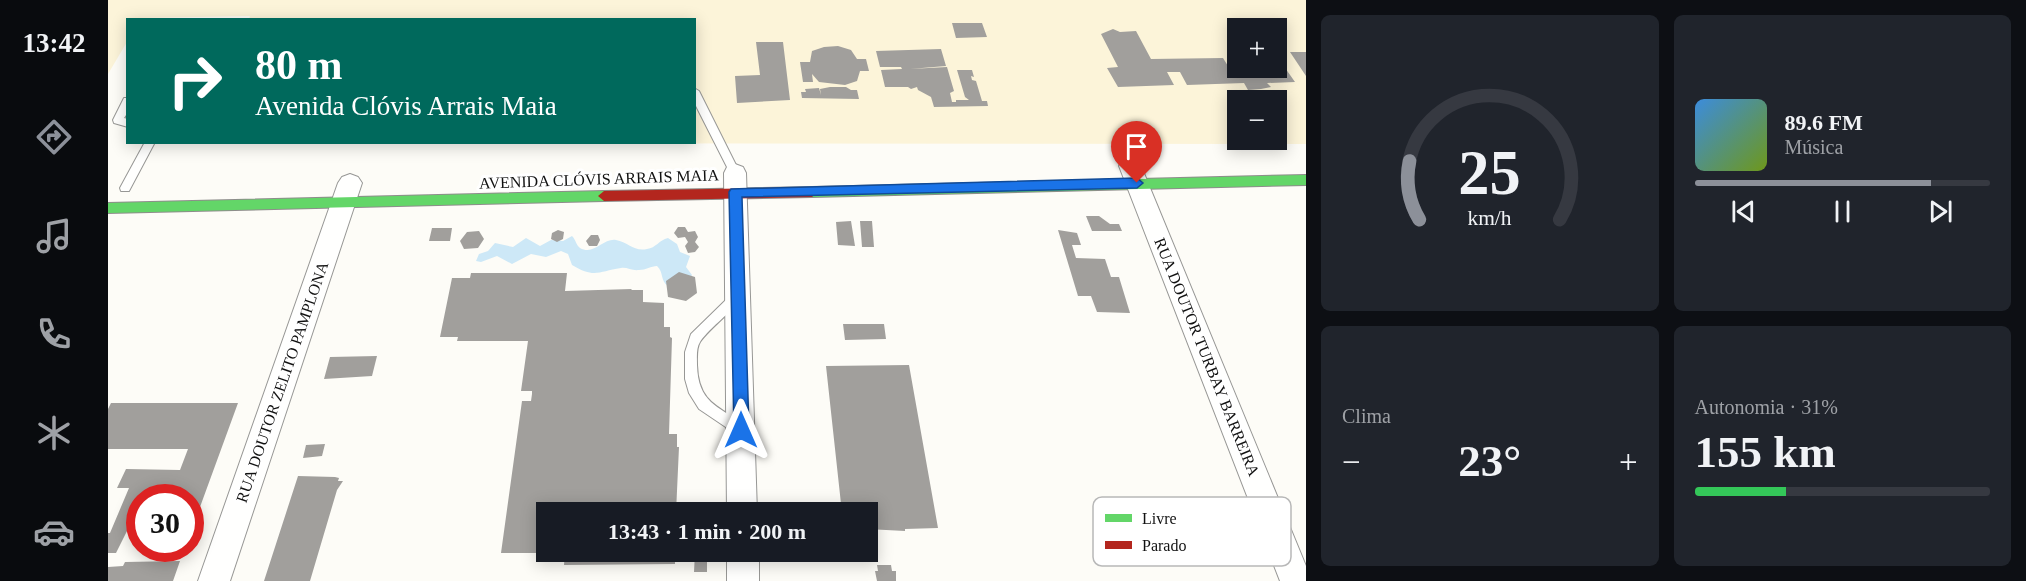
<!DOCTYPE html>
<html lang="pt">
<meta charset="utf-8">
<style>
:root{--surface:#171b24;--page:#20242c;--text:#f1f3f6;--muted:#9ea1a6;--line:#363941;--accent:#8c9099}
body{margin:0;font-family:"Times New Roman",serif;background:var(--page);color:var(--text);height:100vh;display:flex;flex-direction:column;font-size:22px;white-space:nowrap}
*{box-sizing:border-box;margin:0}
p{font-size:20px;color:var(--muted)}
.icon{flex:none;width:33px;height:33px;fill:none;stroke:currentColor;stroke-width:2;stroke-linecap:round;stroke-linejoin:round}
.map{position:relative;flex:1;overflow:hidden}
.side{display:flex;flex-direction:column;gap:15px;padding:15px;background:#0d0f14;width:720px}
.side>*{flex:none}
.hud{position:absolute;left:18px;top:18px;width:570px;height:126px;border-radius:0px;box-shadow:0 3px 15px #0003;background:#00695c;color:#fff;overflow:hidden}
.controls{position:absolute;left:1119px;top:18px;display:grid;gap:12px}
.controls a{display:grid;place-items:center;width:60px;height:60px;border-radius:0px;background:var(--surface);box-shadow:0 3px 15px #0003;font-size:30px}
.speed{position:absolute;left:18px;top:484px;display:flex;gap:12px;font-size:30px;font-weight:700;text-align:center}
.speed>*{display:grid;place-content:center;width:78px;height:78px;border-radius:50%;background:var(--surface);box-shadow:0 3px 15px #0003;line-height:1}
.speed .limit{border:9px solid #d22;background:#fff;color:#111}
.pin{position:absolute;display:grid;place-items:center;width:51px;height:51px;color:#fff;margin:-62px -26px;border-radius:50% 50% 50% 0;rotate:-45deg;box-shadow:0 0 6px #0007}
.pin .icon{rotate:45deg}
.me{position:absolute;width:66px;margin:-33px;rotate:0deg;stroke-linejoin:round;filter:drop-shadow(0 0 4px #0008)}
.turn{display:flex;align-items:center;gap:21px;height:126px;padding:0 30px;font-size:27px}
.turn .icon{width:78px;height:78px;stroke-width:2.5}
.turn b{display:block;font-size:42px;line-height:51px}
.big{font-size:45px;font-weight:700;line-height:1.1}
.side .tile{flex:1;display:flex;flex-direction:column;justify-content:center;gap:9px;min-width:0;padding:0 21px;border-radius:9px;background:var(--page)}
.side .dial{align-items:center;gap:0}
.dial svg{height:156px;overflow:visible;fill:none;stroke:var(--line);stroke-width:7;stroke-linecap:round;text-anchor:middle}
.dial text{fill:var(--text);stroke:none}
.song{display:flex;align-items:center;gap:18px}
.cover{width:72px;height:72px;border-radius:9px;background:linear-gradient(135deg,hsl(210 70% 55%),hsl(80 70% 35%))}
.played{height:6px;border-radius:3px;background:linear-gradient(90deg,var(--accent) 80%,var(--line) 80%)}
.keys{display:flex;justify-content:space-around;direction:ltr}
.heat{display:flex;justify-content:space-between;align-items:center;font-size:33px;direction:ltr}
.charge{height:9px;border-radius:4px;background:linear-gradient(90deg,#34c759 31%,var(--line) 0)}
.side .tiles{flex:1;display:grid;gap:15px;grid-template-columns:repeat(2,1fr)}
.trip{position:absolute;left:428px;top:502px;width:342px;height:60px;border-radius:0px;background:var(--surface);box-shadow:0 3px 15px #0003;font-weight:700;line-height:60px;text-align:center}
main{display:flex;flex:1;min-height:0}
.tab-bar{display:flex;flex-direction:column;width:108px;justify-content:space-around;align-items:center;background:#090b0e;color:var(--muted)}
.tab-bar .icon{width:42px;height:42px}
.tab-bar .on{color:var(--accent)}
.tab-bar b{font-size:27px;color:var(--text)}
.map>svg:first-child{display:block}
</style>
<main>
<nav class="tab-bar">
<b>13:42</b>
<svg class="icon on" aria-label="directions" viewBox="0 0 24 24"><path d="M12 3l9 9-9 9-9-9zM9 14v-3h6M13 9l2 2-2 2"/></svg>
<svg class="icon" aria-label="music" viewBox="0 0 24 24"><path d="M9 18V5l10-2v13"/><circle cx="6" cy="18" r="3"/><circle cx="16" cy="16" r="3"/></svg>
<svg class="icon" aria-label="phone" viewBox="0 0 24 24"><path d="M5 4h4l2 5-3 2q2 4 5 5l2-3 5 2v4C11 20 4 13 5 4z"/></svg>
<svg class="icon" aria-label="climate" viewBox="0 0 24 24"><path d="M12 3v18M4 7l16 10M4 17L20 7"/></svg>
<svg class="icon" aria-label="car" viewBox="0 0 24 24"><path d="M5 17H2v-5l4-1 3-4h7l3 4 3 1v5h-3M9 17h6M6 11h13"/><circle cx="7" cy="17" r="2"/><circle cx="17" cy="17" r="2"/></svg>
</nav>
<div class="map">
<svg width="1198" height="581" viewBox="0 0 1198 581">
<rect width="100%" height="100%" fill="#fdfcf7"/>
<path fill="#fcf4d9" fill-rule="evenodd" d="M0 0H1198V144L81 143 586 142V20L141 19 142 16 34 18 20 20 19 42 0 74ZM1130 28H1168V68H1130ZM1130 100H1168V140H1130Z"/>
<path fill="#cde8f7" d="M464 236C468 240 468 245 472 248 486 256 495 238 508 240 520 242 526 252 539 249 548 248 551 240 560 238L569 244 572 252 582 256 578 267 584 275 581 280 560 286C552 281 556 272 549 266 543 266 538 270 531 270 524 271 519 267 513 268 491 271 487 279 464 265L460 254 453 251 438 257 423 254 404 264 389 256 373 262 368 261 371 254 380 251 387 243 405 247 418 238 432 246 443 240 455 241Z"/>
<path fill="#a19f9c" d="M844 23H874L879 37 848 38Z
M1005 29 1012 32 1028 31 1043 59 1115 58 1120 66 1168 68V55L1187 82 1159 83 1163 87 1153 89 1140 90 1136 83 1079 85 1072 72H1059L1066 85 1010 87 999 68 1010 67 993 34Z
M648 42H675L682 100 629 103 627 76 652 75Z
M730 46 743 50 749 59H758L761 71H752L749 81 737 85 711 82 704 74 705 82H695L692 62H702L704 51 716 47Z
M833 49 838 66 802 69 839 67 846 91 842 93 844 102H848V100H861L857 97 849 70H864L866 77 863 76 864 80 868 81 874 101H879L880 106 826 107 823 97 810 90 809 87 803 89 800 87H777L773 70 794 69 793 67H772L768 51Z
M1182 52H1198V76Z
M722 87H738L743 90H749L751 99 694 98 693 92H698L697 89 711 88 713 95 712 89Z
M978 216H991L1002 224H1011L1014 231H984Z
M743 221 747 246 730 245 728 222Z
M752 221H764L766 247H754Z
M570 227H577L580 232 587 231 590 237 587 242 591 247 587 252 580 253 577 246 580 242 577 237 570 238 566 233Z
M324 228H344L342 241H321Z
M450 230 456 232 455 239 449 242 443 239 444 233Z
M950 230 969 233 973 245H964L968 258 997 259 1003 277H1011L1022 313 989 312 983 296H970Z
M371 231 376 239 370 248 356 249 352 241 359 232Z
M483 235H490L492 240 489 246H481L478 241Z
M571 272 587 277 589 293 578 301 560 297 558 281Z
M363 273H459L457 291 524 289 523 290H535V302L556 303V327H562V337L564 338 561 434H569V447H571L568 513H438V553H393L414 401H423L424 394V391H413L420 341H349L350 337H332L344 278H362Z
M735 324H776L778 339 737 340Z
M269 356 264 376 216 379 222 357Z
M801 365 830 528 797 529V531L759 529V513H734L718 366Z
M3 403H130L92 507 82 506V498H32V505L8 553H0V533H2L21 488H9L18 469 72 470 80 449H0V409Z
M217 444 214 456 195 458 198 445Z
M190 476 227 477 231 478 230 481H235L229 490 202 581H156Z
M457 552H567V564L456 565Z
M587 552H599V572H586Z
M72 561 65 581H0V567L15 566 17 562Z
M769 565H783L784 571H788V581H769L767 571H770Z"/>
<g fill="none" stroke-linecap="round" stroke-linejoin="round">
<g stroke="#979795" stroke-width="2">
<path id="lane" d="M586 88 591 91 632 173 631 176H623L622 173 586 102Z
M16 98H20V112L16 118 20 119V127L6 123 5 120Z
M37 142H47L21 191H13L12 188Z
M628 293 632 294 634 298 632 302C624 310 597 333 592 342 588 348 589 358 589 365 590 402 609 406 636 424L638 429 636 434 631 436 591 409 581 393 577 379V352L583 334 624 294Z"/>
</g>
<g stroke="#979795" stroke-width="2">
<path id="street" d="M1022 157 1030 160 1033 166 1198 566V581H1172L1011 166 1014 160Z
M627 164 635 167 638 173 649 513H619L616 173 619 167Z
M242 174 250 177 254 183 122 581H90L230 183 234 177Z
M619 552H651V581H619Z"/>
</g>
<g stroke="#8e8d8b" stroke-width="2">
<path id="fast" d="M1198 175V185L704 197 698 192 704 187Z
M496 191 502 196 496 201 0 213V203Z"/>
</g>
<g stroke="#8e8d8b" stroke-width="2">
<path id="jam" d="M704 187 710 192 704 197 496 201 490 196 496 191Z"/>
</g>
<use href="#lane" fill="#fffffe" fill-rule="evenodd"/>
<use href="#street" fill="#fffffe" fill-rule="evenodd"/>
<use href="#fast" fill="#63d668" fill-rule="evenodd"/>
<use href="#jam" fill="#b3261e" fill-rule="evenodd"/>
</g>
<path fill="#1a73e8" stroke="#114b97" stroke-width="1.5" d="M1029 178 1035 183 1029 188 634 197 641 430 639 435 633 437 628 435 626 430 621 192 623 189Z"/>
<g text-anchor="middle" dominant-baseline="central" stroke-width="6" stroke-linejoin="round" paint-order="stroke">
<g font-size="16" fill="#111" stroke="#fff">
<text transform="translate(491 179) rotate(-2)">AVENIDA CLÓVIS ARRAIS MAIA</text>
<text transform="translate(1099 357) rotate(68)">RUA DOUTOR TURBAY BARREIRA</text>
<text transform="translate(174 382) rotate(-71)">RUA DOUTOR ZELITO PAMPLONA</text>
</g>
</g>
<rect x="985" y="497" width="198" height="69" rx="9" fill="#fff" stroke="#b8b8b8" stroke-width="1.5"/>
<rect x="997" y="514" width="27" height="8" fill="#63d668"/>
<rect x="997" y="541" width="27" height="8" fill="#b3261e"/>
<g font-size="16" fill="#111">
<text x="1034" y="524">Livre</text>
<text x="1034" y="551">Parado</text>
</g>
</svg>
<div class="controls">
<a>+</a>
<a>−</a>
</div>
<div class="speed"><div class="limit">30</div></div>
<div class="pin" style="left:1029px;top:183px;background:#d93025"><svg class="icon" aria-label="arrive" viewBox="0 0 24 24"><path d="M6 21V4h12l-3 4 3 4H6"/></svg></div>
<svg class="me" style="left:633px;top:430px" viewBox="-20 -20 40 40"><path d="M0-17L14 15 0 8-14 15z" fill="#1a73e8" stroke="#fff" stroke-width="4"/></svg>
<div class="trip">13:43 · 1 min · 200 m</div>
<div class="hud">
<div class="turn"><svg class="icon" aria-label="right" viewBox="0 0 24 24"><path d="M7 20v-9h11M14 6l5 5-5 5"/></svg><div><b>80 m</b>Avenida Clóvis Arrais Maia</div></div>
</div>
</div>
<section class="side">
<div class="tiles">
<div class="tile dial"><svg viewBox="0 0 100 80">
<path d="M14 69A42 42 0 1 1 86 69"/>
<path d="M14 69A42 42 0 0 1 9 39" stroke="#8c9099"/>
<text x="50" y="56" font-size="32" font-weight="700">25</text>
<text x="50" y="72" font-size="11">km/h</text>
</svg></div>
<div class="tile">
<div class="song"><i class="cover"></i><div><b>89.6 FM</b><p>Música</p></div></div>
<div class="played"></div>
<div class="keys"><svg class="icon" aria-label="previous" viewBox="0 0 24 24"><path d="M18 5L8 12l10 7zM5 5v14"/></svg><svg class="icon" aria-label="pause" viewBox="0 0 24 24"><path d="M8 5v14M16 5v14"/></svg><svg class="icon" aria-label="next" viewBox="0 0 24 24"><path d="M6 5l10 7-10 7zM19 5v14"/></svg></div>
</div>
<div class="tile"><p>Clima</p>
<div class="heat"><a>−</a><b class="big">23°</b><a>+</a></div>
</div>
<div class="tile"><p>Autonomia · 31%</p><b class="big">155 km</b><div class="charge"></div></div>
</div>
</section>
</main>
